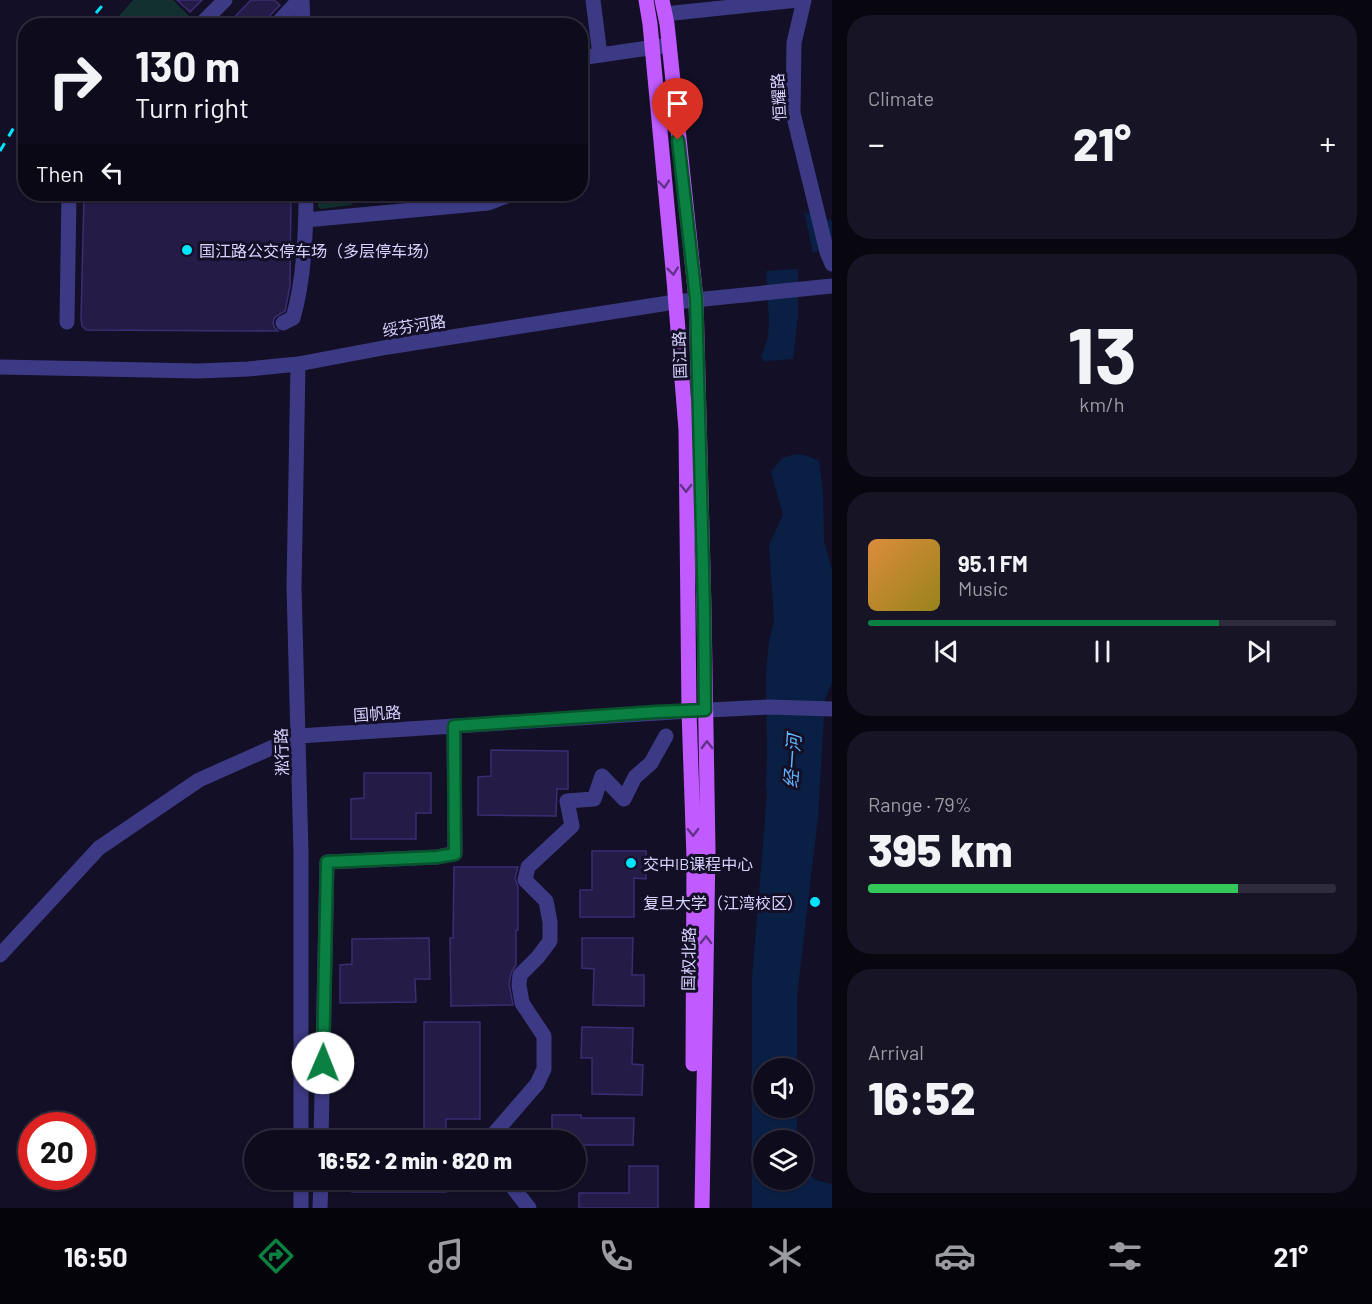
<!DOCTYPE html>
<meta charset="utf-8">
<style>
:root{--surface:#0e0b1c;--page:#171425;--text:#f1f3f6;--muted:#9b9ba3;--line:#2e2b3b;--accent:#0b8043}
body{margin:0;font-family:Barlow,"Noto Sans SC",sans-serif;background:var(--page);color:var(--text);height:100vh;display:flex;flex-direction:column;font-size:22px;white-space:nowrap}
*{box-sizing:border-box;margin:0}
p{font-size:20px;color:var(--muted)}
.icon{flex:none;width:33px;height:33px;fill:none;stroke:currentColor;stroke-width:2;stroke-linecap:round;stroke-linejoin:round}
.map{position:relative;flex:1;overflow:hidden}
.side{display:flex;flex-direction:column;gap:15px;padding:15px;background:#08060f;width:540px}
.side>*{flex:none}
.hud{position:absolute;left:18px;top:18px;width:570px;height:183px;border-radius:24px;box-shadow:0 2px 4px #0004,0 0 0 2px var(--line);background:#0e0b1c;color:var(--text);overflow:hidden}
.buttons{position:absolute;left:753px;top:1058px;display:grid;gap:12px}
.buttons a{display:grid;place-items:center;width:60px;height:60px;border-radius:50%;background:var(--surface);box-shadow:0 2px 4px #0004,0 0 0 2px var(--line);font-size:30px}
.speed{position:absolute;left:18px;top:1112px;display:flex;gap:12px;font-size:30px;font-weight:700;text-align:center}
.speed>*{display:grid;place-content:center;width:78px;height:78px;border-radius:50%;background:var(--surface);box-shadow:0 2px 4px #0004,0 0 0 2px var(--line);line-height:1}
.speed .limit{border:9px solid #d22;background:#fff;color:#111}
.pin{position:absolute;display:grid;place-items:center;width:51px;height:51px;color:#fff;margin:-62px -26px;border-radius:50% 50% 50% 0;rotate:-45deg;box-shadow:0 0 6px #0007}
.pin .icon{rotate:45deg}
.me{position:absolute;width:66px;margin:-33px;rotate:1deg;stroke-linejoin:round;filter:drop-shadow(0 0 4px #0008)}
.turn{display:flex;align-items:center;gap:21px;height:126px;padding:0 18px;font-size:27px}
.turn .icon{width:78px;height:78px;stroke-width:2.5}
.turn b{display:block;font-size:42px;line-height:51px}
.then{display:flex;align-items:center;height:57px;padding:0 18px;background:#0003;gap:12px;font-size:22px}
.big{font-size:45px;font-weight:800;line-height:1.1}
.side .widget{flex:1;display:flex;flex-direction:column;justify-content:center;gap:9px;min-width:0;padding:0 21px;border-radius:24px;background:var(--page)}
.side .dial{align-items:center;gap:0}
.dial b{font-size:78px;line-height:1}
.song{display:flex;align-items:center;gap:18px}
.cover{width:72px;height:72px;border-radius:9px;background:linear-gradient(135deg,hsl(30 70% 55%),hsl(50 70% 35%))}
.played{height:6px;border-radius:3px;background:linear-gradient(90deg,var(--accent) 75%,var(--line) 75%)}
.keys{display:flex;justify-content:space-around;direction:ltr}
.heat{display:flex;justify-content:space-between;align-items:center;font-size:33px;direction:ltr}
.charge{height:9px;border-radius:4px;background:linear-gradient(90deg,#34c759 79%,var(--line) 0)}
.trip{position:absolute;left:244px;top:1130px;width:342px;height:60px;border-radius:30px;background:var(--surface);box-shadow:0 2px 4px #0004,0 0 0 2px var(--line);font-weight:800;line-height:60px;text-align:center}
.dock{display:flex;height:96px;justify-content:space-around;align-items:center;background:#06040b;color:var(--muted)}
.dock .icon{width:42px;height:42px}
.dock .selected{color:var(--accent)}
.dock b{font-size:27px;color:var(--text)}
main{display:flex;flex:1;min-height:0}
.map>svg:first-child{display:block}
</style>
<main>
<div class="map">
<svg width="832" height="1208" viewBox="0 0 832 1208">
<rect width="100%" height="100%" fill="#130f26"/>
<path fill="#12302f" d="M133 0H173L193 20 184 25H111Z
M318 194H353L354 202 351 205 321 209 318 207Z"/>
<path fill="#0a1f44" d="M804 212 832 221V246L813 253Z
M798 269V316L793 359 765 361 761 358 768 337 769 321 766 271Z
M795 454 808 456 819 461 823 492 824 541 832 570V683L825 699 818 817 797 996V1068H764V1107H797V1140H764V1179H802L803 1169 816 1180 832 1184V1208H752V978L767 794 766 785 767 754 766 671 769 642 774 621 769 545 783 515 771 472 782 458Z"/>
<path fill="#241b47" stroke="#3b2d73" stroke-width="1.5" d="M177 0H202L190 12Z
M251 0H274L280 5 260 26H226Z
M84 194H291L290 286 285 311 275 317 273 322 274 327 278 331 86 330 82 326 81 319Z
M491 750 568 751V789H557L556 816 478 815V777L491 776Z
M364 773H431V813H416V839H351V799L364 798Z
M592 851H646V879L634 878V917H580V890H592Z
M454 867H518L515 878 518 887V930H516V965L511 973 509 984 513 1005 451 1006 450 938H453Z
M429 938 430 979H415L416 1002 340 1003V965L352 964V939Z
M582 938H633L632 975H644V1006L593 1005 594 969 582 968Z
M424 1022H480V1119H446V1140H339V1129H424Z
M582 1027 633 1028 632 1064 643 1065 642 1095 592 1094V1058H581Z
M552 1115H581V1118H634L633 1145H576V1140H552Z
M629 1166H658V1208H579V1193H629Z
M352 1179H446V1192H352Z"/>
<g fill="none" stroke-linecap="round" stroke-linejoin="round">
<path stroke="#3d3a85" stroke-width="15" d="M302 0 303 26
M593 0 600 55
M804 0 794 43 793 113 827 252 832 264
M665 14 798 0
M199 26 225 0
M275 26 299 0
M580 58 669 45
M306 220 488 203 512 194
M67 322 69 194
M283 323 293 318C304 281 306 232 306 194
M298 364 294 587 301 852V1140
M0 367 199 371 248 369 298 364 388 347 675 302 832 286
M0 955 99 848 199 780 298 736 689 711 769 707 832 709
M321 1140 327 862 437 857 455 853 454 726
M491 1140 492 1136 537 1084 544 1069V1036L522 1003 519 985 520 975 538 957 550 941V922L546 901 525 880 528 867 572 826 567 801 594 799 602 776 624 799 635 777 651 763 666 736
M506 1179 529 1208
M301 1208V1179
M320 1208 321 1179"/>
<path stroke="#c25bff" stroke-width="15" d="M646 0 650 24 674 280 686 430 689 711 694 858 693 1064
M662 0 667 24 696 299 704 609 708 850 702 1208"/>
<path stroke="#00e5ff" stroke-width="3" stroke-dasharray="9 8" stroke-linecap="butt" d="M85 26 107 0
M0 151 26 107"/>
</g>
<defs><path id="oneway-chevron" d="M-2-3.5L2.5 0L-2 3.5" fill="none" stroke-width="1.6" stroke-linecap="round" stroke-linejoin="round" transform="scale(1.5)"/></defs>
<g stroke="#623188">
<use href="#oneway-chevron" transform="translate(664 184) rotate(85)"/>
<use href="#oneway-chevron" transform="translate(673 271) rotate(84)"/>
<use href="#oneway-chevron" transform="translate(686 488) rotate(89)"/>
<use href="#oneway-chevron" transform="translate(707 745) rotate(-91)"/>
<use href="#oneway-chevron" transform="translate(693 832) rotate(89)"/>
<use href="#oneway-chevron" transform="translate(706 940) rotate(-89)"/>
</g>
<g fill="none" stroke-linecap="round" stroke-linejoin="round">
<g stroke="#07532c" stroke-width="15">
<path id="route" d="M323 1063 327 862 437 857 455 854 454 726 656 712 705 710 704 609 696 299 678 140"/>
</g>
<use href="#route" stroke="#0b8043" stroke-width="10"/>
</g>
<g fill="#00e5ff" stroke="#130f26" stroke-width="2">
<circle cx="187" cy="250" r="6"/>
<circle cx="631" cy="863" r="6"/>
<circle cx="815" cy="902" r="6"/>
</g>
<g text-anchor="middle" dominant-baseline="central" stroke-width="6" stroke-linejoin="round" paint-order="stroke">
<g font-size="16" fill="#d9d4ff" stroke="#130f26">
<text transform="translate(778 97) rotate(-93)">恒耀路</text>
<text transform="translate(414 325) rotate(-9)">绥芬河路</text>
<text transform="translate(679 355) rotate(-92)">国江路</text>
<text transform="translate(377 713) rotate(-4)">国帆路</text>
<text transform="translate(281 752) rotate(-92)">淞行路</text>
<text transform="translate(688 959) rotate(-89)">国权北路</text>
</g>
<g font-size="16" fill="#d9d4ff" stroke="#130f26" text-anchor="start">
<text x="199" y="250">国江路公交停车场（多层停车场）</text>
<text x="643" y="863">交中IB课程中心</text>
<text x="803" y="902" text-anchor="end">复旦大学（江湾校区）</text>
</g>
<g font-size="18" font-style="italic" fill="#62b6ff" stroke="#130f26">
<text transform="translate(792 761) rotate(-86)">经一河</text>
</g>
</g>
</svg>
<div class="buttons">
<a><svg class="icon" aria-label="sound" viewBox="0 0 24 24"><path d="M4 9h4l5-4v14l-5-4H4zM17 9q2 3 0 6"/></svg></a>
<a><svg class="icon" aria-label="layers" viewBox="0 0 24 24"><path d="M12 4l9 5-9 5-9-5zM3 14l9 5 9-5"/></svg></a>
</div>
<div class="speed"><div class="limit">20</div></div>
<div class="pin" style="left:678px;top:140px;background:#d93025"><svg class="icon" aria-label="arrive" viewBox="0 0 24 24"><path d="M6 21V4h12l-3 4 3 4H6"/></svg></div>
<svg class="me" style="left:323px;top:1063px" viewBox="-20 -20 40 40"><circle r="19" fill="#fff"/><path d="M0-13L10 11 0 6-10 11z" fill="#0b8043"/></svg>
<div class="trip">16:52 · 2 min · 820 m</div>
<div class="hud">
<div class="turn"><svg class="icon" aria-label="right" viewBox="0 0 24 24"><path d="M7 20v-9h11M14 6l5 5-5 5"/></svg><div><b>130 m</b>Turn right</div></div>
<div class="then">Then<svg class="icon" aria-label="left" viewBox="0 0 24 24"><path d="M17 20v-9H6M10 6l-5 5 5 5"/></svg></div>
</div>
</div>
<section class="side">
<div class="widget"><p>Climate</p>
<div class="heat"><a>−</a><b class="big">21°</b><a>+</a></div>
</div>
<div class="widget dial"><b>13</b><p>km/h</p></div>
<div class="widget">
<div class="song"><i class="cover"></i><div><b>95.1 FM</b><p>Music</p></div></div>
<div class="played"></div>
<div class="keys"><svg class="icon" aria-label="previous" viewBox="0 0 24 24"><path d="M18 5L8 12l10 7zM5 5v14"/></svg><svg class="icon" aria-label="pause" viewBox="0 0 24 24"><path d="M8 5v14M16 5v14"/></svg><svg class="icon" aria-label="next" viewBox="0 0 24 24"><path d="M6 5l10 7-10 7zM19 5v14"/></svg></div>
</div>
<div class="widget"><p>Range · 79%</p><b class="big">395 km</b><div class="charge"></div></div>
<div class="widget"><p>Arrival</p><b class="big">16:52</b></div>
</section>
</main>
<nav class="dock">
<b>16:50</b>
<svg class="icon selected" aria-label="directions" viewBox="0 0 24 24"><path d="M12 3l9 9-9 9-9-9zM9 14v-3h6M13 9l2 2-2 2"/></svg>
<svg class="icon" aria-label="music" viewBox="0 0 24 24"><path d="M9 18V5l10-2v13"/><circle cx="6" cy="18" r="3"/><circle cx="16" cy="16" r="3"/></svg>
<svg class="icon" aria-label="phone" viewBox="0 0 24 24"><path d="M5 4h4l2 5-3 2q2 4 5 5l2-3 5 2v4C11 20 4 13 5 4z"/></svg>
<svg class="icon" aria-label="climate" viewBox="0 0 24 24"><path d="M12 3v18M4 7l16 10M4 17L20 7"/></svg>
<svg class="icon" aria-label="car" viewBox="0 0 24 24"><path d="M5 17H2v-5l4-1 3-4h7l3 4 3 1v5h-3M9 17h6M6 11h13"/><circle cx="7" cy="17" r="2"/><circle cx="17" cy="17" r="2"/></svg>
<svg class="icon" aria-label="filters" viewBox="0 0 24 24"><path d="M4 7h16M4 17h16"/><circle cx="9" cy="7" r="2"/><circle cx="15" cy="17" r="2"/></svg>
<b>21°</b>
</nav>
